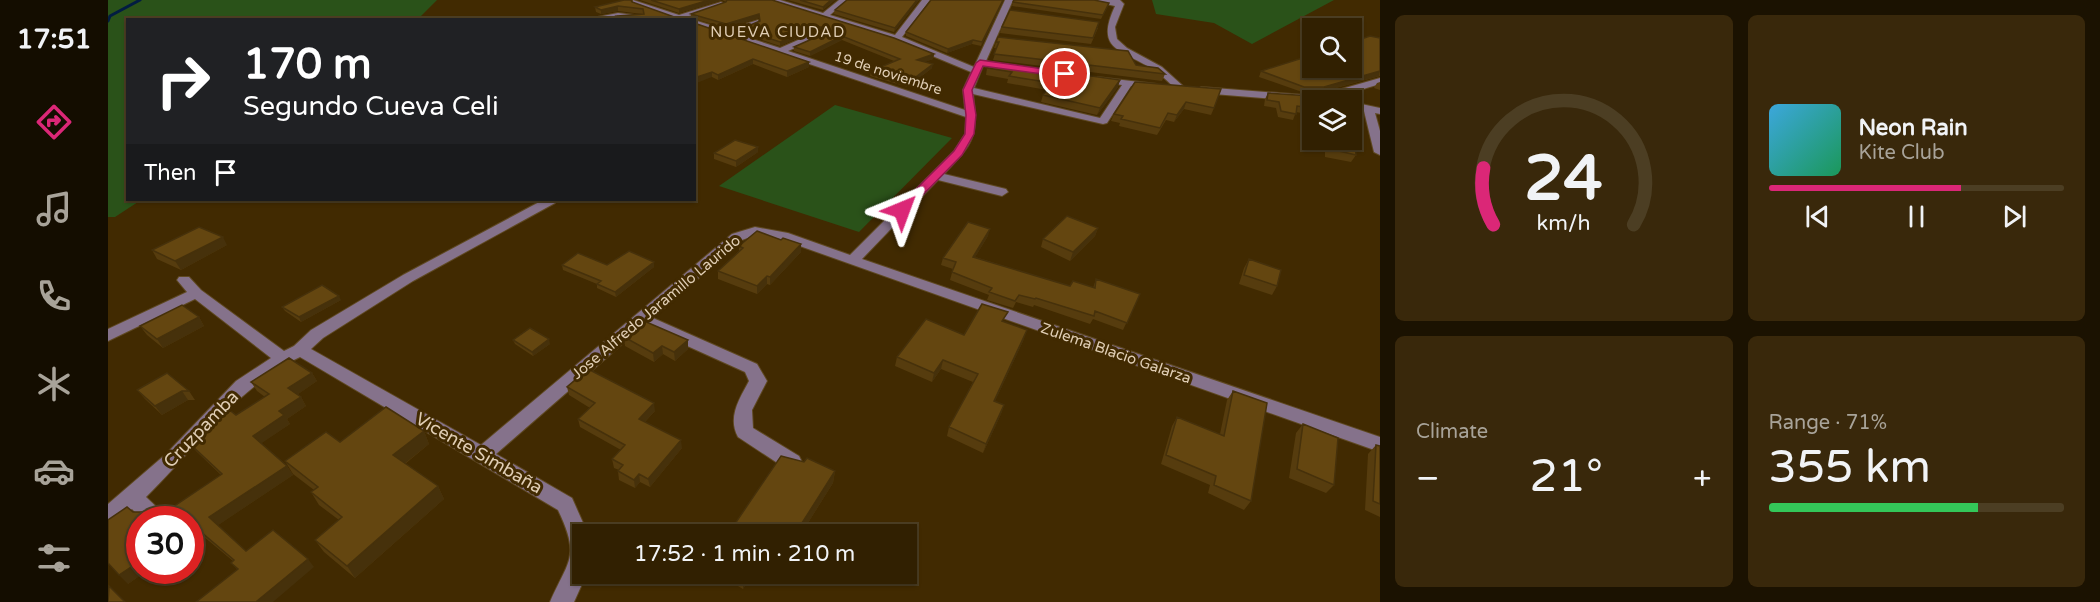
<!DOCTYPE html>
<meta charset="utf-8">
<style>
:root{--surface:#312001;--page:#39280b;--text:#f1f3f6;--muted:#a8a399;--line:#4c3e23;--accent:#db2777}
body{margin:0;font-family:"Varela Round",sans-serif;background:var(--page);color:var(--text);height:100vh;display:flex;flex-direction:column;font-size:22px;white-space:nowrap}
*{box-sizing:border-box;margin:0}
p{font-size:20px;color:var(--muted)}
.icon{flex:none;width:33px;height:33px;fill:none;stroke:currentColor;stroke-width:2;stroke-linecap:round;stroke-linejoin:round}
.map{position:relative;flex:1;overflow:hidden}
.details{display:flex;flex-direction:column;gap:15px;padding:15px;background:#1b1201;width:720px}
.details>*{flex:none}
.top-card{position:absolute;left:18px;top:18px;width:570px;height:183px;border-radius:0px;box-shadow:0 2px 4px #0004,0 0 0 2px var(--line);background:#202124;color:#fff;overflow:hidden}
.fabs{position:absolute;left:1194px;top:18px;display:grid;gap:12px}
.fabs a{display:grid;place-items:center;width:60px;height:60px;border-radius:0px;background:var(--surface);box-shadow:0 2px 4px #0004,0 0 0 2px var(--line);font-size:30px}
.speed{position:absolute;left:18px;top:506px;display:flex;gap:12px;font-size:30px;font-weight:700;text-align:center}
.speed>*{display:grid;place-content:center;width:78px;height:78px;border-radius:50%;background:var(--surface);box-shadow:0 2px 4px #0004,0 0 0 2px var(--line);line-height:1}
.speed .limit{border:9px solid #d22;background:#fff;color:#111}
.pin{position:absolute;display:grid;place-items:center;width:51px;height:51px;color:#fff;margin:-26px;border:3px solid #fff;border-radius:50%;box-shadow:0 2px 6px #0007}
.me{position:absolute;width:66px;margin:-33px;rotate:44deg;stroke-linejoin:round;filter:drop-shadow(0 0 4px #0008)}
.turn{display:flex;align-items:center;gap:21px;height:126px;padding:0 18px;font-size:27px}
.turn .icon{width:78px;height:78px;stroke-width:2.5}
.turn b{display:block;font-size:42px;line-height:51px}
.then{display:flex;align-items:center;height:57px;padding:0 18px;background:#0003;gap:12px;font-size:22px}
.big{font-size:45px;font-weight:600;line-height:1.1}
.details .tile{flex:1;display:flex;flex-direction:column;justify-content:center;gap:9px;min-width:0;padding:0 21px;border-radius:9px;background:var(--page)}
.details .dial{align-items:center;gap:0}
.dial svg{height:156px;overflow:visible;fill:none;stroke:var(--line);stroke-width:7;stroke-linecap:round;text-anchor:middle}
.dial text{fill:var(--text);stroke:none}
.song{display:flex;align-items:center;gap:18px}
.cover{width:72px;height:72px;border-radius:9px;background:linear-gradient(135deg,hsl(200 70% 55%),hsl(150 70% 35%))}
.played{height:6px;border-radius:3px;background:linear-gradient(90deg,var(--accent) 65%,var(--line) 65%)}
.keys{display:flex;justify-content:space-around;direction:ltr}
.heat{display:flex;justify-content:space-between;align-items:center;font-size:33px;direction:ltr}
.charge{height:9px;border-radius:4px;background:linear-gradient(90deg,#34c759 71%,var(--line) 0)}
.details .tiles{flex:1;display:grid;gap:15px;grid-template-columns:repeat(2,1fr)}
.trip{position:absolute;left:464px;top:524px;width:345px;height:60px;border-radius:0px;background:var(--surface);box-shadow:0 2px 4px #0004,0 0 0 2px var(--line);font-weight:600;line-height:60px;text-align:center}
main{display:flex;flex:1;min-height:0}
.menu{display:flex;flex-direction:column;width:108px;justify-content:space-around;align-items:center;background:#140d00;color:var(--muted)}
.menu .icon{width:42px;height:42px}
.menu .selected{color:var(--accent)}
.menu b{font-size:27px;color:var(--text)}
.map>svg:first-child{display:block}
</style>
<main>
<nav class="menu">
<b>17:51</b>
<svg class="icon selected" aria-label="directions" viewBox="0 0 24 24"><path d="M12 3l9 9-9 9-9-9zM9 14v-3h6M13 9l2 2-2 2"/></svg>
<svg class="icon" aria-label="music" viewBox="0 0 24 24"><path d="M9 18V5l10-2v13"/><circle cx="6" cy="18" r="3"/><circle cx="16" cy="16" r="3"/></svg>
<svg class="icon" aria-label="phone" viewBox="0 0 24 24"><path d="M5 4h4l2 5-3 2q2 4 5 5l2-3 5 2v4C11 20 4 13 5 4z"/></svg>
<svg class="icon" aria-label="climate" viewBox="0 0 24 24"><path d="M12 3v18M4 7l16 10M4 17L20 7"/></svg>
<svg class="icon" aria-label="car" viewBox="0 0 24 24"><path d="M5 17H2v-5l4-1 3-4h7l3 4 3 1v5h-3M9 17h6M6 11h13"/><circle cx="7" cy="17" r="2"/><circle cx="17" cy="17" r="2"/></svg>
<svg class="icon" aria-label="filters" viewBox="0 0 24 24"><path d="M4 7h16M4 17h16"/><circle cx="9" cy="7" r="2"/><circle cx="15" cy="17" r="2"/></svg>
</nav>
<div class="map">
<svg width="1272" height="602" viewBox="0 0 1272 602">
<rect width="100%" height="100%" fill="#412a01"/>
<path fill="#2a5219" d="M0 0H329L310 19 20 20V200H33L7 217H0Z
M1044 0H1226L1144 44 1106 23 1048 14Z
M727 105 844 138 751 232 611 186Z"/>
<g fill="none" stroke-linecap="round" stroke-linejoin="round">
<path stroke="#021c42" stroke-width="3" d="M0 21 2 16 32 0"/>
<g stroke="#5e4821" stroke-width="2">
<path id="minor" d="M525 0 571 15 613 2 617 4 578 17 583 20H570L525 4Z
M660 0H672L715 13 731 0H739L722 15 787 35 814 0H822L794 37 866 67 897 0H905L878 61 905 67 900 70 875 66 866 88 992 118 1014 85 989 81V77L1049 84V88L1046 89 1023 86 999 123 995 124 865 94C871 137 865 144 836 174L898 189 900 192 894 196 830 180 754 259 1272 437V452L672 239 648 235 634 240 545 318 649 364 659 381 644 410 645 428 691 456 694 462 691 468 684 470 677 468 630 437C619 417 632 398 641 381L637 372 535 326 388 454 464 498 480 534H474V573H479L466 602H442C460 560 473 558 450 510L192 357C130 386 87 449 38 497L55 513 58 519H34L24 509 0 525V504L58 454 128 381 163 358 87 299 0 341V329L79 292 69 280 71 277H81L93 290 176 351 186 346 203 330 295 275 435 200H449L447 203 305 281 215 338 203 349 373 445 624 234 647 227 680 233 742 255 846 151 857 134 858 117 586 25V20L618 30 650 20V24L626 33 672 48 706 33H712V37L680 51 857 110 855 90 863 72 786 40Z
M978 0H1012L1016 4 1007 27 1009 39 1019 48 1054 67 1075 86V90H1069C1060 82 1053 74 1043 68 1011 49 987 49 1007 6Z
M510 13 535 16 531 18 474 20Z
M1272 78V84L1225 98 1227 100 1204 102 1093 93 1088 90 1093 87 1209 96Z
M1244 102 1272 108V114L1267 113 1272 131V155L1266 152 1256 111 1244 108Z"/>
</g>
<use href="#minor" fill="#85728b" fill-rule="evenodd"/>
</g>
<path fill="#563c0e" d="M532 0H614L571 13Z
M614 0H664L826 54 825 59 816 62 824 68 800 87 762 76 763 71 786 61 734 40 702 56 686 51V47L713 35 714 31H705L672 46 633 33V29L652 21 651 18 618 28 584 18 509 19V16L534 14 510 11 493 14 488 12 487 7 524 2 569 18 583 17V14L618 2Z
M680 0H727L715 10Z
M811 0 786 32 726 14 727 10Z
M896 0 873 46 864 44 839 53 798 36V32Z
M906 0 999 7 993 19 904 6Z
M586 23 701 62V67L679 77 645 64 610 80 604 77Z
M894 27 990 28 983 44 892 33Z
M1272 38V76L1213 92H1194L1151 77 1153 71Z
M888 42 1028 65 1057 74 1054 81 885 60 889 48H886Z
M879 68 1010 87 989 115 933 102 935 95 939 90 899 83 900 79 878 75Z
M1027 82 1106 108 1103 115 1076 109 1066 122 1058 120 1049 135 1011 126 1012 123 1003 121 1006 114Z
M1272 82V90L1266 88 1269 83Z
M1160 93 1204 100V115L1188 112 1185 120 1170 117 1168 108 1156 106 1157 99Z
M1217 140H1244L1248 155 1243 162 1217 157Z
M650 147V152L628 167 606 159V153Z
M990 228 987 236 962 261 933 247 935 239Z
M880 236 867 257 962 286 985 288 988 279 1032 294 1015 330 985 319 982 324 926 305 925 307 908 302 905 308 879 300 881 295 842 280 845 269 833 265 835 258Z
M673 240 693 244V252L662 285 659 284 649 294 610 279V271L631 251V246Z
M119 245 73 270 49 259 44 250Z
M1141 259 1169 286 1164 295 1131 284 1136 268Z
M546 262V267L508 297 489 288V284L455 270 454 265H499Z
M233 300 193 322 177 311 174 307Z
M91 317 96 326 55 348 39 335 32 326Z
M897 322 916 339 887 401 896 405 893 414 875 453 839 436 841 427 865 382 833 369 824 382 787 366 789 357Z
M516 337 580 349 567 361 555 354 546 362 517 346Z
M405 340 442 344 425 356 407 344Z
M204 373 209 381 190 394 193 397 198 406 179 419 182 424 153 443 179 466 185 475 110 525 138 551 206 567 129 569 123 563 125 561 95 536 92 538 89 535 20 584 25 512 47 519 113 475 89 452 81 443 128 415 157 397 149 391 143 382Z
M459 387 547 411 537 422 574 448 542 487 532 482 527 488 511 480 510 471 511 470 506 468 504 459 513 450 472 427 470 419 482 408 461 395Z
M29 390 81 391 87 400H80L54 415 37 399Z
M1125 391 1143 501 1136 510 1100 493 1102 485 1053 464 1064 426 1069 417 1112 434 1119 400Z
M1195 424 1226 485 1218 493 1181 478 1188 433Z
M316 431 321 444 297 464 330 486 336 499 247 578 216 552 207 540 231 520 211 505 203 492 206 490 185 474 177 461 232 442Z
M1268 445 1272 446V517L1257 510 1260 454Z
M727 471 725 483 693 534H620Z
M608 573H645L635 589Z"/>
<path fill="#46310b" d="M601 0H614L571 13V9Z
M723 0H727L715 10V7Z
M809 0H811L786 32 787 28Z
M895 0H896L873 46 874 42Z
M510 6V11L493 14V10Z
M651 14V18L618 28V24Z
M705 27V31L672 46V42Z
M734 36V40L702 56V52Z
M865 40 864 44 839 53 840 49Z
M826 54 825 59 809 65V60Z
M645 59V64L610 80V75Z
M701 62V67L679 77V71Z
M825 64 824 68 800 87 801 82Z
M1272 71 1271 76 1213 92 1216 87Z
M604 72V77L586 84V78Z
M1012 80 1010 87 989 115 992 108Z
M1078 102 1076 109 1066 122 1069 115Z
M650 147V152L628 167V161Z
M990 228 987 236 962 261 965 252Z
M882 229 880 236 863 264 865 257Z
M115 237 119 245 73 270 67 261Z
M693 244V252L662 285V277Z
M546 262V267L508 297 507 292Z
M659 276V284L649 294V286Z
M231 296 233 300 193 322 191 317Z
M91 317 96 326 55 348 49 339Z
M919 330 916 339 883 410 886 401Z
M441 339 442 344 425 356 424 352Z
M580 340V349L567 361 566 352Z
M554 346 555 354 546 362 545 353Z
M835 360 833 369 824 382 826 373Z
M204 373 209 381 186 397 180 388Z
M74 391 80 400 54 415 47 406Z
M193 397 198 406 179 419 182 424 151 445 145 436 171 411Z
M546 403 547 411 532 427 531 419Z
M896 405 893 414 875 453 878 444Z
M316 431 321 444 291 468 285 455Z
M573 440 574 448 542 487 540 479Z
M179 466 185 475 109 526 101 517Z
M727 471 725 483 693 534H687Z
M531 474 532 482 527 488 526 480Z
M330 486 336 499 247 578 239 566Z
M669 526V534H663Z
M87 527 95 536 92 538 84 529Z
M82 528 89 535 82 539Z
M200 559 206 567 165 602H150L149 601Z
M32 561V570H40L20 584 11 575Z
M638 573H645L635 589V578Z"/>
<path fill="#644610" stroke="#46310b" stroke-width="1.5" d="M516 0H523L524 2 569 18 584 17V20H508L513 18 509 16 536 14 535 9 510 6 493 10 487 7Z
M543 0H601L571 9Z
M619 0H664L786 38 826 54 809 60 825 64 801 82 763 71 792 59 734 36 702 52 686 47 713 35 714 27H705L672 42 633 29 652 21 651 14 618 24 583 14 618 2Z
M692 0H723L715 7Z
M739 0H809L787 28 727 10Z
M823 0H895L874 42 865 40 840 49 798 32Z
M906 0H986L1001 3 995 15 905 2Z
M902 10 991 22 985 38 894 27Z
M586 23 701 62 679 71 645 59 610 75 604 72 586 78Z
M1262 36 1272 38V71L1216 87H1196L1153 71 1204 55V68H1244V42Z
M890 37 1020 51 1028 65 1050 68 1057 74 886 54 891 42H888Z
M882 62 1012 80 992 108 935 95 944 83 901 76 904 72 879 68Z
M1027 82 1113 89 1106 108 1078 102 1069 115 1060 113 1052 128 1013 119 1015 116 1006 114Z
M1160 93 1217 97V100H1204V108L1189 106 1188 114 1173 111 1171 102 1159 100Z
M1244 117 1245 118 1248 155 1222 149V140H1244Z
M627 140 650 147 628 161 606 153Z
M959 216 990 228 965 252 935 239Z
M860 222 882 229 865 257 962 286 965 281 987 288 988 279 1032 294 1019 323 987 311 986 316 928 298 927 299 911 295 907 301 881 292 884 288 844 272 848 262 835 258Z
M91 227 115 237 67 261 44 250Z
M649 231 673 240 675 238 693 244 662 277 659 276 649 286 610 271 635 248 631 246Z
M521 251 546 262 507 292 489 284 493 281 454 265 470 253 499 265Z
M1141 259 1173 270 1169 286 1136 275Z
M214 285 231 296 191 317 174 307Z
M874 304 900 312 894 321 919 330 886 401 896 405 878 444 841 427 870 374 835 360 826 373 789 357 818 319 856 335Z
M74 305 91 317 49 339 32 326Z
M536 321 580 340 566 352 554 346 545 353 516 337Z
M422 328 441 339 424 352 405 340Z
M181 358 204 373 180 388 193 397 171 411 176 415 145 436 179 466 101 517 138 551 165 530 200 559 149 601 150 602H88L130 569 123 563 126 560 87 527 84 529 82 528V519H32V561L11 575 0 563V520L19 507 25 512H41L47 519 114 474 81 443 120 409 128 415 161 394 143 382Z
M480 369 546 403 531 419 573 440 540 479 531 474 526 480 510 471 515 465 504 459 517 445 470 419 487 403 459 387Z
M59 373 81 391H74L47 406 29 390Z
M1125 391 1159 403 1143 501 1106 485 1108 476 1058 455 1069 417 1116 436Z
M278 407 316 431 285 455 330 486 239 566 207 540 234 517 203 492 210 487 177 461 218 432 232 442Z
M1195 424 1230 438 1226 485 1189 469Z
M1268 445 1272 446V504L1265 501Z
M673 456 696 462 699 458 727 471 687 534H685L669 526 663 534H620Z
M626 573H638L635 578Z
M1 586 17 602H0Z"/>
<path fill="#db2777" stroke="#8e194d" stroke-width="1.5" d="M872 60 957 72 961 74 957 77 875 66 864 90 868 115 866 134 854 155 798 212H790V207L846 151 857 134 858 115 855 90 868 63Z"/>
<g text-anchor="middle" dominant-baseline="central" stroke-width="6" stroke-linejoin="round" paint-order="stroke">
<g font-size="14" fill="#e0ceb5" stroke="#412a01">
<text transform="translate(780 73) rotate(18)">19 de noviembre</text>
</g>
<g font-size="15" letter-spacing="1.5" fill="#e0ceb5" stroke="#412a01">
<text x="670" y="32">NUEVA CIUDAD</text>
</g>
<g font-size="15" fill="#e0ceb5" stroke="#412a01">
<text transform="translate(548 307) rotate(-40)">Jose Alfredo Jaramillo Laurido</text>
<text transform="translate(1008 353) rotate(19)">Zulema Blacio Galarza</text>
</g>
<g font-size="18" fill="#e0ceb5" stroke="#412a01">
<text transform="translate(93 429) rotate(-46)">Cruzpamba</text>
<text transform="translate(371 453) rotate(30)">Vicente Simbaña</text>
</g>
</g>
</svg>
<div class="fabs">
<a><svg class="icon" aria-label="search" viewBox="0 0 24 24"><circle cx="10" cy="10" r="6"/><path d="M15 15l6 6"/></svg></a>
<a><svg class="icon" aria-label="layers" viewBox="0 0 24 24"><path d="M12 4l9 5-9 5-9-5zM3 14l9 5 9-5"/></svg></a>
</div>
<div class="speed"><div class="limit">30</div></div>
<div class="pin" style="left:957px;top:74px;background:#d93025"><svg class="icon" aria-label="arrive" viewBox="0 0 24 24"><path d="M6 21V4h12l-3 4 3 4H6"/></svg></div>
<svg class="me" style="left:794px;top:210px" viewBox="-20 -20 40 40"><path d="M0-17L14 15 0 8-14 15z" fill="#db2777" stroke="#fff" stroke-width="4"/></svg>
<div class="trip">17:52 · 1 min · 210 m</div>
<div class="top-card">
<div class="turn"><svg class="icon" aria-label="right" viewBox="0 0 24 24"><path d="M7 20v-9h11M14 6l5 5-5 5"/></svg><div><b>170 m</b>Segundo Cueva Celi</div></div>
<div class="then">Then<svg class="icon" aria-label="arrive" viewBox="0 0 24 24"><path d="M6 21V4h12l-3 4 3 4H6"/></svg></div>
</div>
</div>
<section class="details">
<div class="tiles">
<div class="tile dial"><svg viewBox="0 0 100 80">
<path d="M14 69A42 42 0 1 1 86 69"/>
<path d="M14 69A42 42 0 0 1 9 40" stroke="#db2777"/>
<text x="50" y="56" font-size="32" font-weight="700">24</text>
<text x="50" y="72" font-size="11">km/h</text>
</svg></div>
<div class="tile">
<div class="song"><i class="cover"></i><div><b>Neon Rain</b><p>Kite Club</p></div></div>
<div class="played"></div>
<div class="keys"><svg class="icon" aria-label="previous" viewBox="0 0 24 24"><path d="M18 5L8 12l10 7zM5 5v14"/></svg><svg class="icon" aria-label="pause" viewBox="0 0 24 24"><path d="M8 5v14M16 5v14"/></svg><svg class="icon" aria-label="next" viewBox="0 0 24 24"><path d="M6 5l10 7-10 7zM19 5v14"/></svg></div>
</div>
<div class="tile"><p>Climate</p>
<div class="heat"><a>−</a><b class="big">21°</b><a>+</a></div>
</div>
<div class="tile"><p>Range · 71%</p><b class="big">355 km</b><div class="charge"></div></div>
</div>
</section>
</main>
